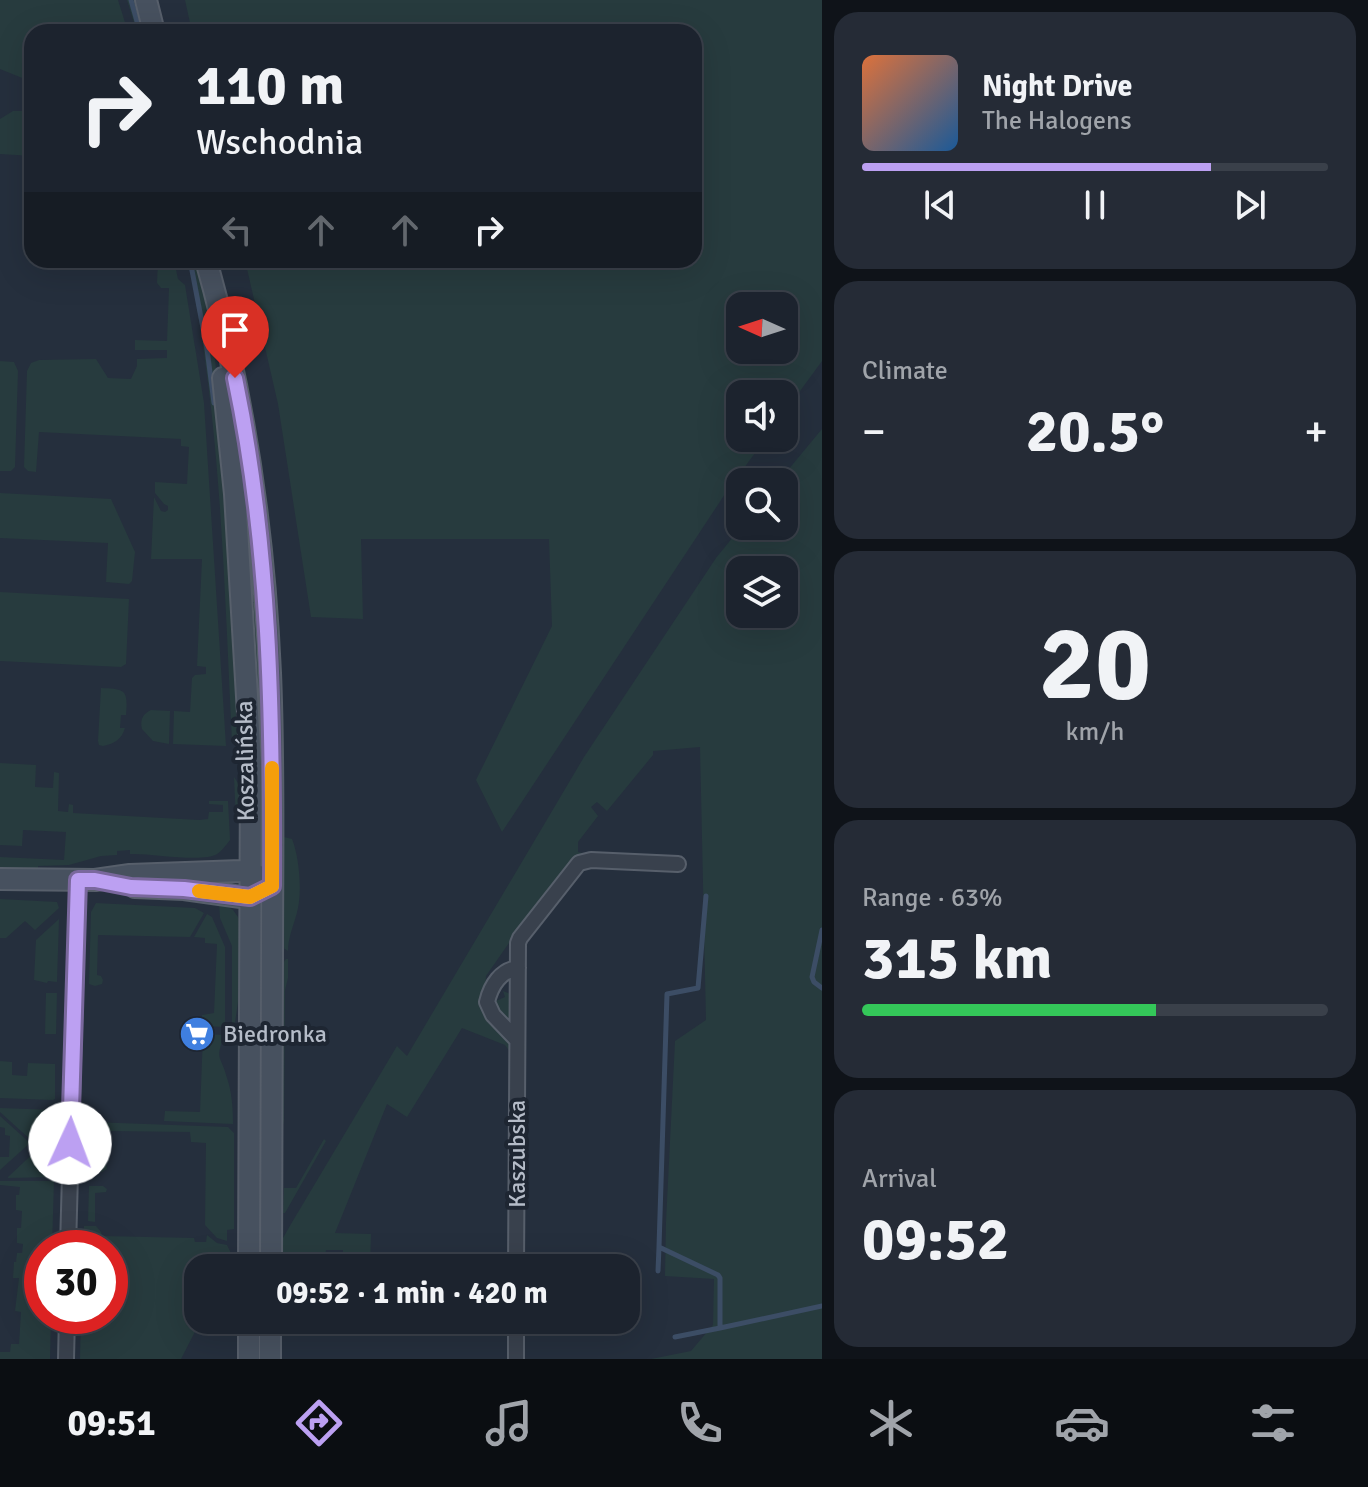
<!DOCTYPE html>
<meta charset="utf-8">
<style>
:root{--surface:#1c232e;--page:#252b36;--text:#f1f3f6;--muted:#a0a4aa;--line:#3a404a;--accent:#bca0f2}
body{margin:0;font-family:Signika,sans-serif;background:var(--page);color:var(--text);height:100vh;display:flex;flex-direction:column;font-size:30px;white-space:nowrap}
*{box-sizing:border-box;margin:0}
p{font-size:26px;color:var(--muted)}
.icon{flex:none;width:44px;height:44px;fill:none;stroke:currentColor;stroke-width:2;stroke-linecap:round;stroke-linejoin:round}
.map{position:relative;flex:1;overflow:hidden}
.details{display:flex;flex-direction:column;gap:12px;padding:12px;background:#0f1319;width:546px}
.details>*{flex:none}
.hud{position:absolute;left:24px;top:24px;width:678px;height:244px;border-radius:24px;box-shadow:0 8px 32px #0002,0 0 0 2px var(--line);background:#1c232e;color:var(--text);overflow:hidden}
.needle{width:52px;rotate:273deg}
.buttons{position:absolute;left:726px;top:292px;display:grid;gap:16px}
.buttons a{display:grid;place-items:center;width:72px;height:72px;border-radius:16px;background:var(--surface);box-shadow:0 8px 32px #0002,0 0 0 2px var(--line);font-size:40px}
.speed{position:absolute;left:24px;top:1230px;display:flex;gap:16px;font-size:40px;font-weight:700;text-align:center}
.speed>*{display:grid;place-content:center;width:104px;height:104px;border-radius:50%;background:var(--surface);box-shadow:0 8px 32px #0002,0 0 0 2px var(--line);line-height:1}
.speed .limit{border:12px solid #d22;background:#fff;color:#111}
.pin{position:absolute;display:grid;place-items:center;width:68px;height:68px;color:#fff;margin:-82px -34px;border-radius:50% 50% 50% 0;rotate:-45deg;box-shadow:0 0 8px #0007}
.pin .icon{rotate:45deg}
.me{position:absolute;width:88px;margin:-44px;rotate:2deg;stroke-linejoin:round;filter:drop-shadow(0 0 6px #0008)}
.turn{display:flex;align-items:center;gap:28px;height:168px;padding:0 40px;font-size:36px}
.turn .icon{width:104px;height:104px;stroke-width:2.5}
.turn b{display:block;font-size:56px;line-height:68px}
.lanes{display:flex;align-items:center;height:76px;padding:0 40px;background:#0003;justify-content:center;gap:40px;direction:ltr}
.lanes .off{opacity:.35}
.big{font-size:60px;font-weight:700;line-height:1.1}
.details .tile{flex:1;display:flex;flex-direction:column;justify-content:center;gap:12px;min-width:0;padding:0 28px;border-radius:24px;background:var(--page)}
.details .dial{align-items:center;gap:0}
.dial b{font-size:104px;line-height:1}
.song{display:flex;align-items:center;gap:24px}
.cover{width:96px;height:96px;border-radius:12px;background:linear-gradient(135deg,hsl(20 70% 55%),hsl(210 70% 35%))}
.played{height:8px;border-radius:4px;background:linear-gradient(90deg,var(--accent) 75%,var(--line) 75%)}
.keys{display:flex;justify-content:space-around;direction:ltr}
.heat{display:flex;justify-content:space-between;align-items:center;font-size:44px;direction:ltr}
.charge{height:12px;border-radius:6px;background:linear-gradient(90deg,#34c759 63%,var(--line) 0)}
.trip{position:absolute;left:184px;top:1254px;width:456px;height:80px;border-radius:24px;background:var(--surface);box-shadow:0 8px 32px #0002,0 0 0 2px var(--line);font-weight:700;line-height:80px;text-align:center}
.tab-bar{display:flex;height:128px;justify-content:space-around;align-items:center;background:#0b0e12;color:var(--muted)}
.tab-bar .icon{width:56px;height:56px}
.tab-bar .current{color:var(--accent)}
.tab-bar b{font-size:36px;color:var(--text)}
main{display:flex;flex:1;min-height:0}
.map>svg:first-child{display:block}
</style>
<main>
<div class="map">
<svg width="822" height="1359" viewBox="0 0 822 1359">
<rect width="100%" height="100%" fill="#252f3d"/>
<path fill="#273b3e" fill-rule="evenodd" d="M0 0H118L128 32H32V82L0 69Z
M127 0H138L145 32H137Z
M185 0H822V361L784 413V394H740V438H766L725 494 502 832 476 780 552 626 549 539H361L363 619 311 617 278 404 245 260H694V32H192ZM740 306H784V350H740Z
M13 111H32V156L0 154V119Z
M158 260H174L178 279 185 285 204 403 226 746 173 744 174 711 190 712 192 678 195 675 206 674V667L197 666 202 559H151L154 497 161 511 165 512 168 510V506L164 504 155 493V482L187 484 189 447 181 446V439L39 432 36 472 28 471 24 467 27 371 31 363 39 360 96 359 108 378 131 379 137 366V359L167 358V350H135V340L167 341 169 288H161L157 283Z
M188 260H197L214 348 222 431 240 732 232 742C224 581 221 418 188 260Z
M0 361 14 362 18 371 15 467 11 471H0Z
M822 429V1359H651L691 1351 713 1325 714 1279 665 1276 666 1222 675 1041 706 1020 700 747 653 751V755L607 811 597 802 591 807 598 816 578 842V852L582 853 511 940 486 976 485 990 512 1049V1070H510V1052L505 1045 462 1028 407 1117 387 1104 335 1233 371 1234 370 1268H368L363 1258 354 1257V1262L344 1261 343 1259V1250H326L325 1257 322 1261 316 1252 303 1260 307 1268H283V1238L291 1224 397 1046 407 1056 584 757 716 558 742 526H784V482H778ZM740 570H784V614H740Z
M0 493 111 499 135 552 132 581 129 584 106 582 108 543 0 538Z
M244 493 253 546 263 717 259 718 258 717Z
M0 592 129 599 126 664 121 667 0 661Z
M101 688C126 689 128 690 126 715H121L120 728H125C122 739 114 744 103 746L99 745 98 741Z
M151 710 170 711 169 744 153 741 142 729C140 721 142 714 151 710Z
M0 763 36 765 35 787 53 788 54 772 59 773 58 811 68 812 69 804 73 805V813L199 820 208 819 209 812H223V805L209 804V801H228L230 840C226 845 222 851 217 854 202 863 151 853 130 854V850L117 851V855L101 856 69 865 38 866V872L0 871V857L64 860 66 832 23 830 22 846 0 845Z
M234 777 242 789 243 826 236 821Z
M280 836 292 839C299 856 302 889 298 908 295 923 288 936 288 951L279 945Z
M0 899 57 902 59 908 35 930 25 921 6 938H0Z
M219 901 233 910 238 917 241 927 240 989 234 1029H232V946L220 918Z
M96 903 195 908 204 913 190 937 98 935 97 975 101 976 103 980 102 984 95 986 89 984 91 912Z
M207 914 212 917 225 947V1027L202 1026V1015L214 1013 217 944 205 943V938L194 937Z
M59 919 57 982 48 981 47 983 34 980 36 940Z
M286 959H288V978L285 990 284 1121 278 1142 279 967Z
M503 991 511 994 513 1022 509 1025 496 1012 494 998 496 1001 505 997Z
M46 993H57L56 1034H45Z
M203 1034 225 1035C214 1061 221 1054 227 1078 232 1092 233 1109 233 1124L164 1121 165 1111 200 1112Z
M0 1061 12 1062V1075L27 1076 28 1063 55 1064V1099L53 1100 0 1098Z
M0 1108 56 1110V1123H51L32 1141 0 1112Z
M0 1116 30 1143 0 1170V1157H9L10 1136 5 1135V1128L0 1127Z
M91 1122 228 1127 234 1133V1229L227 1230V1241L217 1238 205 1225 206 1143 191 1142 190 1132 108 1131 106 1135H96V1163L106 1164 107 1169 102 1172H89Z
M55 1133 53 1177 8 1178V1177Z
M324 1139 326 1141 285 1213H283L284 1188H296Z
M0 1181H54L52 1248H42V1316H51L50 1359H0V1352H10L11 1344H19L21 1312 15 1311 19 1278H13L14 1262H16L17 1253H22L23 1244 17 1243V1228H21L22 1211 16 1210V1195H19L20 1187 0 1185Z
M89 1186H103L107 1189 106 1192 95 1193V1222L88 1221Z
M84 1226H96L101 1232 102 1236 194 1238 195 1242H206L207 1235 217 1243 227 1245 233 1257 228 1268H198V1320H201L181 1359H80L81 1316H110V1248H83Z"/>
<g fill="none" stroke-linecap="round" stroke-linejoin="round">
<path stroke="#3c4d65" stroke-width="5" d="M131 0 140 32
M190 260 207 349 214 403
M706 896 698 988 667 994 659 1247 718 1275 720 1278V1328L822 1306
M822 930 812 977 814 982 822 988
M658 1271 659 1247
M675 1337 720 1328"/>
<g stroke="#575f6b" stroke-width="18">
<path id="street" d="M517 1040 493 1015 487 1002C491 985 501 970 518 968
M68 1248 78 880
M516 1268 518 943 520 938 579 863 591 860 678 864
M66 1359 67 1316
M516 1359V1320"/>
</g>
<g stroke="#575f6b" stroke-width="24">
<path id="secondary" d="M146 0 154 32
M206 260C244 395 264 533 270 673 274 768 272 863 272 958 271 1062 271 1165 271 1268
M223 378 235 494 251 764 249 1268
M0 879 95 880 130 875 241 871H251L262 879
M135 887 184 889 241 897H250L261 891
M249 1359V1320
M270 1359V1320"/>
</g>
<use href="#street" stroke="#39414d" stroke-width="14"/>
<use href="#secondary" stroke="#47515f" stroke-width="20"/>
</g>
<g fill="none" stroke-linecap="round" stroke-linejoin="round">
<g stroke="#7a689d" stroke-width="20">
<path id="route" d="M70 1143 78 880H95L131 887 184 889 250 897 272 886C273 716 270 545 235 378"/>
</g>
<use href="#route" stroke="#bca0f2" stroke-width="14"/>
<path stroke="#f59e0b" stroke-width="14" d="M199 891 250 897 272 886V768"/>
</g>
<defs>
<g id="supermarket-disc" transform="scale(1.8)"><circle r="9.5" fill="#3f7fe0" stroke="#1e2632"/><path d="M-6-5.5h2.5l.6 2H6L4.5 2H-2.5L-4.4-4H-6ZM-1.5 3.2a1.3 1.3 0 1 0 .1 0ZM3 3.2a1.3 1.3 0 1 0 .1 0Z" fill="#fff"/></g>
</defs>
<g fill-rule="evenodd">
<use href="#supermarket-disc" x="197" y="1034"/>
</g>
<g text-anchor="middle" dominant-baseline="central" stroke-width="8" stroke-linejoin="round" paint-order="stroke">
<g font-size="24" fill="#b5bcc8" stroke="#1e2632">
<text transform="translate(245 761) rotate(-91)">Koszalińska</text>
<text transform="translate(517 1154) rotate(-90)">Kaszubska</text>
</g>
<g font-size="24" fill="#b5bcc8" stroke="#1e2632" text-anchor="start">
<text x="223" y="1034">Biedronka</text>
</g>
</g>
</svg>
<div class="buttons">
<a><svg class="needle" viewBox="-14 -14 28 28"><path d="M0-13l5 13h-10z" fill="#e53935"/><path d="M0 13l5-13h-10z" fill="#a0a4aa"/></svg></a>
<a><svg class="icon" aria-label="sound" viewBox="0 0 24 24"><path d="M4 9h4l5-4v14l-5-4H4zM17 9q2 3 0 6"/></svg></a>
<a><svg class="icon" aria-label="search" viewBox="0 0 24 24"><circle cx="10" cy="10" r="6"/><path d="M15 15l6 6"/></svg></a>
<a><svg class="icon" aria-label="layers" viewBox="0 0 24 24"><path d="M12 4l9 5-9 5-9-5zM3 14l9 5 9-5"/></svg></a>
</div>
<div class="speed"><div class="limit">30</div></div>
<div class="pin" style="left:235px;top:378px;background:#d93025"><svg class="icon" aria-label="arrive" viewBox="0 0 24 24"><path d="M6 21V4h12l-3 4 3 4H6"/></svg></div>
<svg class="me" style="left:70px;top:1143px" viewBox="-20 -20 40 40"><circle r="19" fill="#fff"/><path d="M0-13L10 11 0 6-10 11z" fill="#bca0f2"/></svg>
<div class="trip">09:52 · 1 min · 420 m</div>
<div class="hud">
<div class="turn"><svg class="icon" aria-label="right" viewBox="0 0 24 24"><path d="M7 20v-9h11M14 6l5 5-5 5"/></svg><div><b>110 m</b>Wschodnia</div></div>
<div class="lanes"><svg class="icon off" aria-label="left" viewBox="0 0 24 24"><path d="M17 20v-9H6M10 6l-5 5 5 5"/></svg><svg class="icon off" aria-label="ahead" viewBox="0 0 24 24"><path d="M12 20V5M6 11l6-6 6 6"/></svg><svg class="icon off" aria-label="ahead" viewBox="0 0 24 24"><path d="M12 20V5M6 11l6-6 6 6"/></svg><svg class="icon" aria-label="right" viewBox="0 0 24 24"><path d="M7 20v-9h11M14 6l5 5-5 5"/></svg></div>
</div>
</div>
<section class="details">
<div class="tile">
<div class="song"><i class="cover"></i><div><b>Night Drive</b><p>The Halogens</p></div></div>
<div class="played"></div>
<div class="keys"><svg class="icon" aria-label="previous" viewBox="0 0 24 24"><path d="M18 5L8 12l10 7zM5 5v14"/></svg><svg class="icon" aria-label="pause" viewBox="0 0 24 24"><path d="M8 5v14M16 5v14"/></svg><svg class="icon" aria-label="next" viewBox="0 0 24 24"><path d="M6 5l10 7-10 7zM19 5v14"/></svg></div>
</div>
<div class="tile"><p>Climate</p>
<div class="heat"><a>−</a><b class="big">20.5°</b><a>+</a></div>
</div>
<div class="tile dial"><b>20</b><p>km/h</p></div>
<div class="tile"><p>Range · 63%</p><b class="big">315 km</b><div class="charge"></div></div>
<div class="tile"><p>Arrival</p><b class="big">09:52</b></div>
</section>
</main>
<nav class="tab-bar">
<b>09:51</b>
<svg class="icon current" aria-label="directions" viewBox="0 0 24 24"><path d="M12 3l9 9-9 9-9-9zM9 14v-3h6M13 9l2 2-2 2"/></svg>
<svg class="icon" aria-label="music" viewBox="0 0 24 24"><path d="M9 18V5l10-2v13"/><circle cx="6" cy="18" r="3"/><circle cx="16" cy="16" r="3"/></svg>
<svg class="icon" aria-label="phone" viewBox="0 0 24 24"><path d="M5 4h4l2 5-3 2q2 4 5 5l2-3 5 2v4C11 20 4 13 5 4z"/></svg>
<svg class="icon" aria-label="climate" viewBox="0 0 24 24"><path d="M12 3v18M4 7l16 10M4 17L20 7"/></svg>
<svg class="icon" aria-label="car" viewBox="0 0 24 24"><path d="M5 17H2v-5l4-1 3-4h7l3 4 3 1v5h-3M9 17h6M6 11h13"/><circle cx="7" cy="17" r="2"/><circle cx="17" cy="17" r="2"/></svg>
<svg class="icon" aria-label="filters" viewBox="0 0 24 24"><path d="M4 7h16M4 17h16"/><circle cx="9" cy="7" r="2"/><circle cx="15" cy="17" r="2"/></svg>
</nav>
